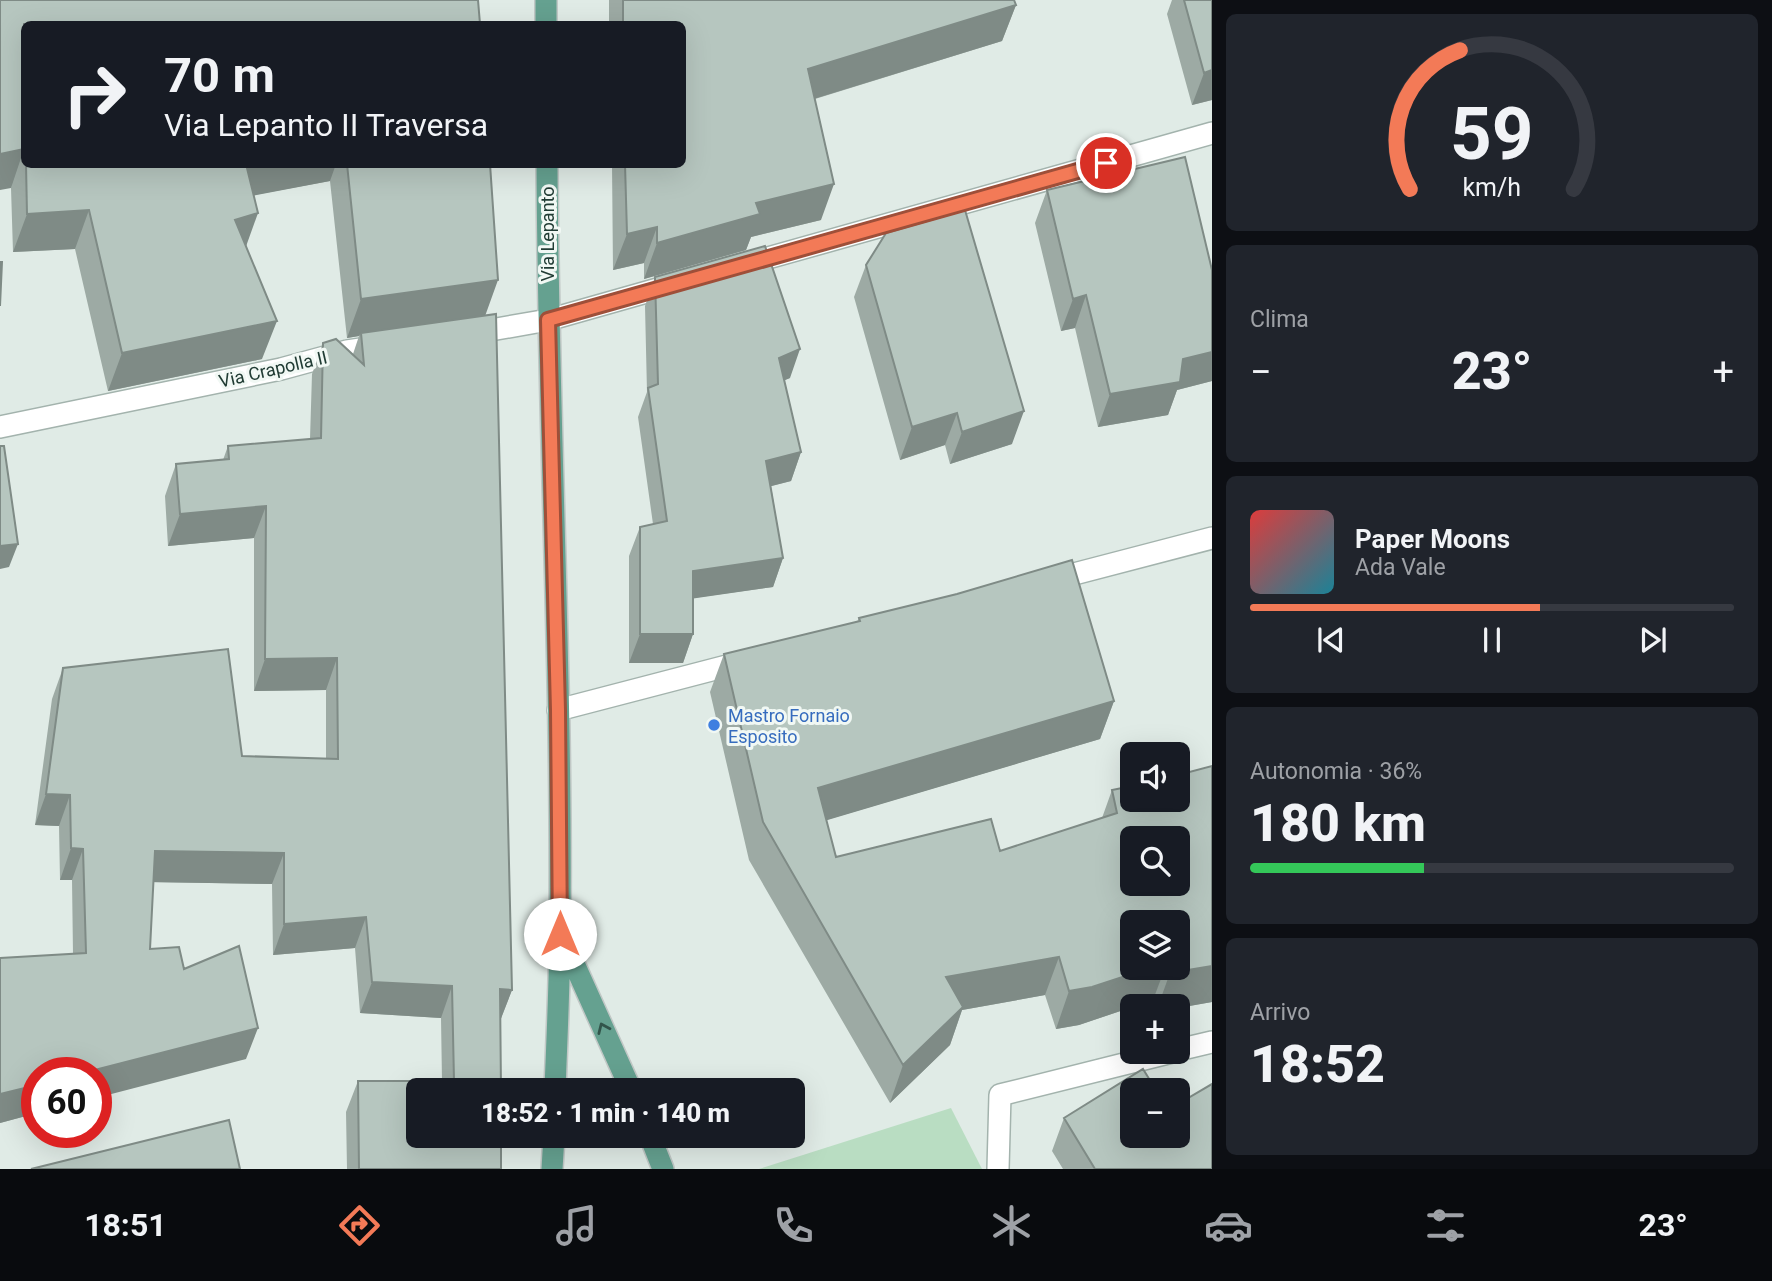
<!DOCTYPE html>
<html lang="it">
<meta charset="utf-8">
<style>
:root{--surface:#171b24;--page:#20242c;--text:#f1f3f6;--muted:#9ea1a6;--line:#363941;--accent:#f37a57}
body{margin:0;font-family:Roboto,sans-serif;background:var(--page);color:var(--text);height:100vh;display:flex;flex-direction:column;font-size:26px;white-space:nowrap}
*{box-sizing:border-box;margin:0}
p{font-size:23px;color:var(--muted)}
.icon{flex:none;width:38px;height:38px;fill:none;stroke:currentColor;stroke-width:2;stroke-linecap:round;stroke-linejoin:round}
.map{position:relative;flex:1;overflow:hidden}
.sheet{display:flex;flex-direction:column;gap:14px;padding:14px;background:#0d0f14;width:560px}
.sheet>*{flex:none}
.guide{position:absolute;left:21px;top:21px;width:665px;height:147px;border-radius:10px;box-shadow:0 7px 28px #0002;background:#171b24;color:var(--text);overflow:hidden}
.fabs{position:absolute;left:1120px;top:742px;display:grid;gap:14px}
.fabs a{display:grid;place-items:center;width:70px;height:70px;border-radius:10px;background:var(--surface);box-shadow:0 7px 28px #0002;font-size:35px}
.speed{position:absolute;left:21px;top:1057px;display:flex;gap:14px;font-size:35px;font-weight:700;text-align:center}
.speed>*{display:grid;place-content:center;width:91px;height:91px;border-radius:50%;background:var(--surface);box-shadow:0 7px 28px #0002;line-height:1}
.speed .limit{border:10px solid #d22;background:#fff;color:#111}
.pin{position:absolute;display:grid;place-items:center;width:60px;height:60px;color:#fff;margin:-30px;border:4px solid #fff;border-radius:50%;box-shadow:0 2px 7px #0007}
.me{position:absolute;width:77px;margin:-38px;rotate:0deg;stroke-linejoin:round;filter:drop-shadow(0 0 5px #0008)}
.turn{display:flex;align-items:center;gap:24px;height:147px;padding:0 28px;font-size:32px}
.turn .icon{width:91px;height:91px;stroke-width:2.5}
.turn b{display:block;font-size:49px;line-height:60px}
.big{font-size:52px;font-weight:800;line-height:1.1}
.sheet .widget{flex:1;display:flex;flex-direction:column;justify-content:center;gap:10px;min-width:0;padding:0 24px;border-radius:10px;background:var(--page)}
.sheet .dial{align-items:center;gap:0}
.dial svg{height:182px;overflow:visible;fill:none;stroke:var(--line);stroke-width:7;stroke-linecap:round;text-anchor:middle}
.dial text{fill:var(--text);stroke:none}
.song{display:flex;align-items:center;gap:21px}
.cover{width:84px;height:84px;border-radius:10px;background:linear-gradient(135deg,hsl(0 70% 55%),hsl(190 70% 35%))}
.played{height:7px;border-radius:4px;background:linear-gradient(90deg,var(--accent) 60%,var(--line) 60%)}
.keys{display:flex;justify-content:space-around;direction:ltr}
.heat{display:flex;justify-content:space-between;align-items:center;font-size:38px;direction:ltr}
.charge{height:10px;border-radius:5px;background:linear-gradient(90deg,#34c759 36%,var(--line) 0)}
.trip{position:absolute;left:406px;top:1078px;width:399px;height:70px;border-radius:10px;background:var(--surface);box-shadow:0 7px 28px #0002;font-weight:800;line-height:70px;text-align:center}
.tabs{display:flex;height:112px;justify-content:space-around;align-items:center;background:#090b0e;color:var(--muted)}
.tabs .icon{width:49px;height:49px}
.tabs .on{color:var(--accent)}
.tabs b{font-size:32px;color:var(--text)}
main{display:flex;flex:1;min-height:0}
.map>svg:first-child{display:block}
</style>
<main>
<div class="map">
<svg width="1212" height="1169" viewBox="0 0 1212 1169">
<rect width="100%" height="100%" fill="#e0ebe6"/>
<path fill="#b9ddc2" d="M951 1108 982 1169H759Z"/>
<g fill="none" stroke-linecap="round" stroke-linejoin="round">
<g stroke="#a3b3ad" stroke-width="24">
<path id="minor" d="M743 265 1212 133
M468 334 548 320 675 284
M0 427 281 369 347 351 381 346
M1051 580 1212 538
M558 710 746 661
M1178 1050 1212 1042
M998 1169 1000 1095 1172 1052"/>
</g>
<g stroke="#c1c8c6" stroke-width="24">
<path id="primary" d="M546 0V24
M547 164C548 417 562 669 560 921 560 977 557 1034 555 1090
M563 939 631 1090
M650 1136 663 1169
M552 1169 554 1136"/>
</g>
<use href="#minor" stroke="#fff" stroke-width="21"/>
<use href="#primary" stroke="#65a190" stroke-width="21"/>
</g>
<path fill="#9daaa4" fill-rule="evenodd" d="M609 0H1014L1016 5 1002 41 815 99 821 220 751 237 746 250 644 279V263L613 270 612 164H682V24H609Z
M1172 0H1212V100L1192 105 1167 14Z
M24 24V164H490L485 316 512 990 500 1021 501 1169H347L346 1112 358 1081H442L441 1018 360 1013 355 948 273 955 272 884 153 882 150 949 184 969 246 1059 37 1073V1113L0 1123V958L73 954 72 880H60L59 826 35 825 52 699 63 668 242 756 326 759V690L254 691V538L168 546 165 496 176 464 223 460 228 446 310 439 312 374 323 343 353 354 359 336 347 338 330 181 254 195 246 247 262 359 108 391 75 249 13 252 11 188Z
M1047 190 1212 270V381L1177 390 1168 415 1098 427 1075 328 1061 331 1035 223Z
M866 265 1012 444 950 464 945 445 900 460 854 297Z
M655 277 790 378 784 380 801 452 791 481 771 486 783 558 773 587 693 598V634L683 663H629V556L640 527 653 524 638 417 647 392 645 306Z
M1072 560 1114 701 1100 739 826 820 836 857 991 819 1000 851 1102 818 1112 790 1132 786V800H1178V775L1212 766V1002L1178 1008V1006H1155L1153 1000 1079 1025 1056 1029 1045 995 962 1010 950 1045 890 1103 749 860 710 692 724 654 857 622 859 618 957 594ZM1132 838H1178V884H1132ZM1132 922H1178V968H1132Z
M1064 1118 1132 1136 1212 1169H1063L1052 1151Z"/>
<path fill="#7f8b86" d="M1016 5 1002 41 794 105 808 69Z
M1212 70V100L1192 105 1204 73Z
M24 149 11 188 0 190V154Z
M243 164H336L330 181 231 200Z
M834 184 821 220 751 237 746 250 644 279 657 243 756 203Z
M89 210 75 249 13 252 27 214Z
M258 213 244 252 235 220Z
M657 227 644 263 613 270 627 234Z
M498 280 484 319 361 333 359 336 347 338 361 299Z
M1086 295 1075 328 1061 331 1073 299Z
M277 321 262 359 108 391 122 353Z
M800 349 790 378 769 387 779 358Z
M1212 352V381L1177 390 1168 415 1098 427 1110 394 1183 359Z
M1024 411 1012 444 950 464 962 432Z
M957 413 945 445 900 460 912 427Z
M801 452 791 481 756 490 766 461Z
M266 506 254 538 168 546 180 514Z
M18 544 9 567 0 569V546Z
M783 558 773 587 683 600 693 571Z
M640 634H693L683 663H629Z
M337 658 326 690 254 691 265 659Z
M1114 701 1100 739 804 827 818 788Z
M46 794 70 795 59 826 35 825Z
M71 848 83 849 72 880H60Z
M155 851 284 853 272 884 144 882Z
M366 917 355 948 273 955 284 924Z
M1059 957 1045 995 962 1010 950 1045 890 1103 903 1065 946 977Z
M1212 966V1002L1178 1008V1006H1158L1170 973Z
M1150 968H1165L1153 1000 1079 1025 1056 1029 1069 991Z
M372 982 452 986 441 1018 360 1013Z
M500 989 512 990 500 1021Z
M258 1028 246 1059 96 1098V1073H83Z
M37 1085V1113L0 1123V1094Z"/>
<path fill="#b6c6bf" stroke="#7f8b86" stroke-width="2" fill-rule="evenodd" d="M0 0H478L480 24H24V149L0 154Z
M623 0H1014L1016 5 808 69 834 184 756 203 760 214 657 243V227L627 234 625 164H682V24H623Z
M1184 0H1212V70L1204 73Z
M1185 157 1212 270V352L1183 359 1180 382 1110 394 1086 295 1073 299 1047 190Z
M26 164H246L258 213 235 220 277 321 122 353 89 210 27 214Z
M347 164H490L498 280 361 299Z
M965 210 1024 411 962 432 957 413 912 427 866 265 886 233Z
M765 246 800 349 779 358 801 452 766 461 783 558 693 571V634H640V527L667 521 648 388 658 384 655 277Z
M0 262H2L0 306Z
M496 314 512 990 500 989 501 1090H418V1136H501V1169H359L358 1081H454L452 986 372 982 366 917 284 924V853L155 851 150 949 179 947 184 969 239 946 258 1028 83 1073H37V1085L0 1094V958L86 953 83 849 71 848 70 795 46 794 63 668 228 649 242 756 338 759 337 658 265 659 266 506 180 514 176 464 229 459 228 446 321 438 323 343 336 339 364 365 361 333Z
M0 446H4L18 544 0 546Z
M1072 560 1114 701 818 788 836 857 991 819 1000 851 1117 813 1112 790 1132 786V800H1178V775L1212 766V966L1170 973 1169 968H1178V922H1132V968H1150L1092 987 1069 991 1059 957 946 977 963 1007 903 1065 763 822 724 654 860 621 859 618 957 594ZM1132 838H1178V884H1132Z
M1143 1069 1156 1090H1132V1136H1178V1104L1212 1084V1169H1095L1064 1118Z
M229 1120 240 1169H31Z"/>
<defs><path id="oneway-chevron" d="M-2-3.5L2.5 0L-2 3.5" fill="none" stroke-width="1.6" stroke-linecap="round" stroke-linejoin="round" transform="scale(1.75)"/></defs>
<use stroke="#32554b" href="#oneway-chevron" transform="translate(603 1028) rotate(-114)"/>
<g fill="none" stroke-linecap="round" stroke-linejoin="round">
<g stroke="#9e4f39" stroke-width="18">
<path id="route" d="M560 934 558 710 548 320 1106 163"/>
</g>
<use href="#route" stroke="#f37a57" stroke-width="12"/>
</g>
<circle fill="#3f7fe0" stroke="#f1f8f4" stroke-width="2.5" cx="714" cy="725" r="7"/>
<g text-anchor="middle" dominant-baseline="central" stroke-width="6" stroke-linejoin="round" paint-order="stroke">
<g font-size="18" fill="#213c34" stroke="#f1f8f4">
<text transform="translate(547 234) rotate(-90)">Via Lepanto</text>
<text transform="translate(273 369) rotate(-13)">Via Crapolla II</text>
</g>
<g font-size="18" fill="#366cbe" stroke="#f1f8f4" text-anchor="start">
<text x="728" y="715">Mastro Fornaio<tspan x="728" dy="21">Esposito</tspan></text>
</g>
</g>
</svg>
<div class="fabs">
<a><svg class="icon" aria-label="sound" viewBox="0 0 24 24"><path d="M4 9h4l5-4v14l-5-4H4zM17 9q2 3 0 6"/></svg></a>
<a><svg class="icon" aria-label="search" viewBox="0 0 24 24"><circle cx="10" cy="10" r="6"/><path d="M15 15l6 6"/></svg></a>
<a><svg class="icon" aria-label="layers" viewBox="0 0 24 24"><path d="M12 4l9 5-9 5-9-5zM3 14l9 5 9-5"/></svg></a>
<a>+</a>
<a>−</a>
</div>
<div class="speed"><div class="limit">60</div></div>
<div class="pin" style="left:1106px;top:163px;background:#d93025"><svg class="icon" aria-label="arrive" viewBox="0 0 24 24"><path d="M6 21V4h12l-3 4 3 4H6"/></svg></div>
<svg class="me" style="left:560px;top:934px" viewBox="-20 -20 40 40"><circle r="19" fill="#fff"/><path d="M0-13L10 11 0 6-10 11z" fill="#f37a57"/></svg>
<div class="trip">18:52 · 1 min · 140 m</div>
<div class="guide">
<div class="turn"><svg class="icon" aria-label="right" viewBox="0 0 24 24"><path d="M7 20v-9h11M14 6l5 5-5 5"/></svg><div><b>70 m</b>Via Lepanto II Traversa</div></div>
</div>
</div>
<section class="sheet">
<div class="widget dial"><svg viewBox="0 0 100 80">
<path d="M14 69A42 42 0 1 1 86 69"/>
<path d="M14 69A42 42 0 0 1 36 8" stroke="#f37a57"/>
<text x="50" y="56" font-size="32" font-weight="700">59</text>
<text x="50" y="72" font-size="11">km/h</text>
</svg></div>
<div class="widget"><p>Clima</p>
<div class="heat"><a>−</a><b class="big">23°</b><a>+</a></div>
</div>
<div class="widget">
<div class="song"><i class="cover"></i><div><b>Paper Moons</b><p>Ada Vale</p></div></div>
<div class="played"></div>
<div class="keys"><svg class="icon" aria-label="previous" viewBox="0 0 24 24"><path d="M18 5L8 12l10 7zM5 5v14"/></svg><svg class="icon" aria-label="pause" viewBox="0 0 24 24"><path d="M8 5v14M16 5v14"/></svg><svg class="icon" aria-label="next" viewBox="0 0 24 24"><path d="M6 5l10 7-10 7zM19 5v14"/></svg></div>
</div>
<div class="widget"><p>Autonomia · 36%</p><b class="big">180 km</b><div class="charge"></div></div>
<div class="widget"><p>Arrivo</p><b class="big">18:52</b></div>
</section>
</main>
<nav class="tabs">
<b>18:51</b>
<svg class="icon on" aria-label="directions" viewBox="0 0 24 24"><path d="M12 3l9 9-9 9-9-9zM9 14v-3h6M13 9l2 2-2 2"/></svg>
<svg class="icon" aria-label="music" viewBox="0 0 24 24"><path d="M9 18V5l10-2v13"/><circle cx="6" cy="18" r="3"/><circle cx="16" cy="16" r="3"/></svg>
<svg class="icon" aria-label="phone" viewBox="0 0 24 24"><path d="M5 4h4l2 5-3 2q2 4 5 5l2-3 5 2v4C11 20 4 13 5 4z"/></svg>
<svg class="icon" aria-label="climate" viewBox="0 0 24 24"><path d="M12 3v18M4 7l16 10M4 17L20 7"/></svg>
<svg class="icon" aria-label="car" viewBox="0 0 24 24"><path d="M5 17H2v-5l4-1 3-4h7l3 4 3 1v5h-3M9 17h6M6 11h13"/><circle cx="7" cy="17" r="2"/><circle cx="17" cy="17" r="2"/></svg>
<svg class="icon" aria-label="filters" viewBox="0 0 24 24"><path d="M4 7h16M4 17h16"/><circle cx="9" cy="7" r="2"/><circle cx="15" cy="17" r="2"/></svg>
<b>23°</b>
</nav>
